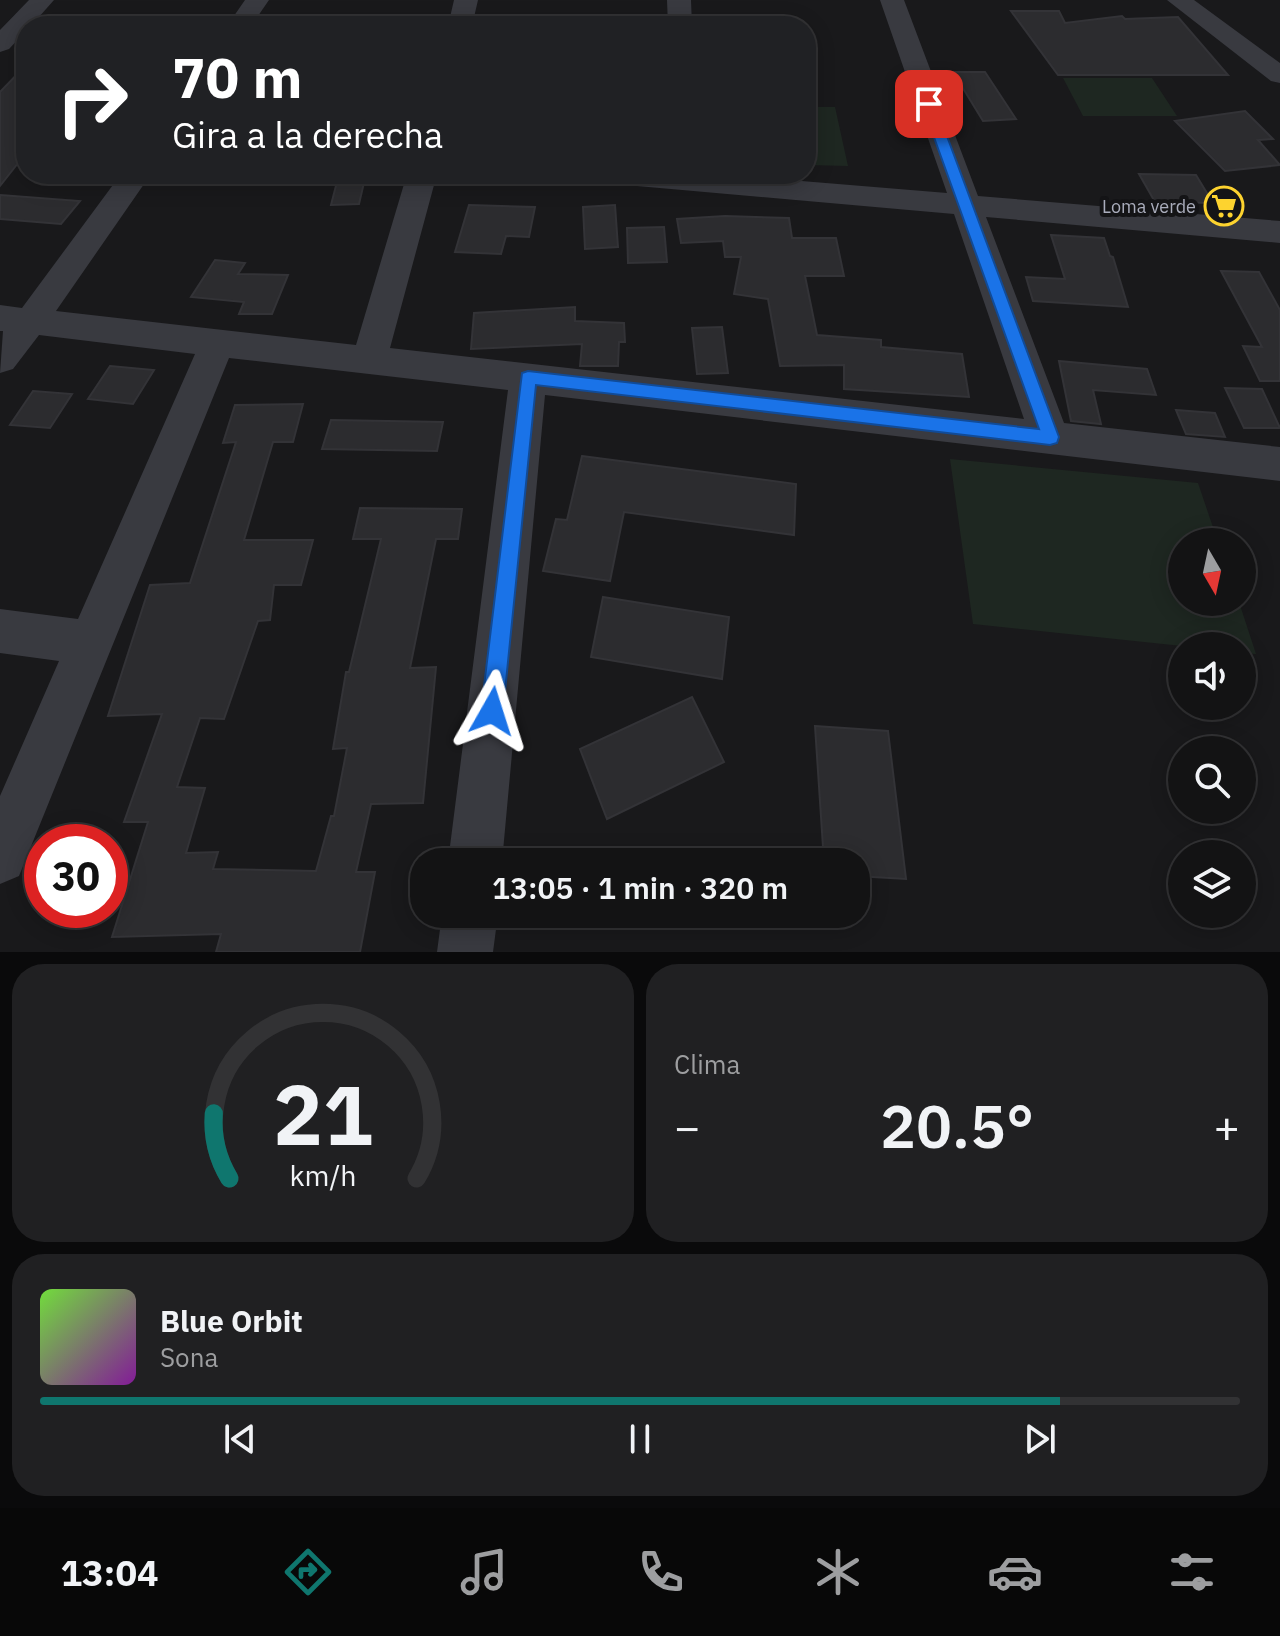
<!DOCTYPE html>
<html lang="es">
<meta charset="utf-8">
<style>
:root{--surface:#131314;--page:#202022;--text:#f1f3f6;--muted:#9d9ea0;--line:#323234;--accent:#0f766e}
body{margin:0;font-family:"IBM Plex Sans",sans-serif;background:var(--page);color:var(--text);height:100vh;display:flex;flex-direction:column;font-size:30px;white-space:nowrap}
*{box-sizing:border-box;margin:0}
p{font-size:26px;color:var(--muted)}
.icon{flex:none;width:44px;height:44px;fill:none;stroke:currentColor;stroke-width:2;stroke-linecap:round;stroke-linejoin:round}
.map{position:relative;height:952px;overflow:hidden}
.side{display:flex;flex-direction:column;gap:12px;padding:12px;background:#0a0a0b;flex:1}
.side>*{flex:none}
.banner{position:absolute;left:16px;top:16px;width:800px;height:168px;border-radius:32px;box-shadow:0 4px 20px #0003,0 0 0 2px var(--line);background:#202124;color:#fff;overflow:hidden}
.needle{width:52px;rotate:171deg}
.controls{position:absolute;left:1168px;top:528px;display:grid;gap:16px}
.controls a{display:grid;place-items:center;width:88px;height:88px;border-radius:50%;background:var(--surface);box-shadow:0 4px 20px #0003,0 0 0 2px var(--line);font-size:40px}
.speed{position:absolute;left:24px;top:824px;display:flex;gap:16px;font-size:40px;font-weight:700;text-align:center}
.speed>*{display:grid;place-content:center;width:104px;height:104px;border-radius:50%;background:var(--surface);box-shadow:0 4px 20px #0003,0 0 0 2px var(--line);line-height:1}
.speed .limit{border:12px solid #d22;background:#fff;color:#111}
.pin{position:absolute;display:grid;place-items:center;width:68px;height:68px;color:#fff;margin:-34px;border-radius:16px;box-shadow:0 4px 12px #0006}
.me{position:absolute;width:88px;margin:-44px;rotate:6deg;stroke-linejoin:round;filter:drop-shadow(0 0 6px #0008)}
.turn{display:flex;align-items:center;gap:28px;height:168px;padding:0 24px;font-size:36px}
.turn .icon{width:104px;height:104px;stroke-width:2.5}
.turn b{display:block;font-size:56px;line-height:68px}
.big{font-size:60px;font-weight:600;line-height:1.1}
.side .card{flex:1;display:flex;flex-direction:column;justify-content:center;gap:12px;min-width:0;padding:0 28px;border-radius:32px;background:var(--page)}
.side .dial{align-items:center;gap:0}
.dial svg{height:208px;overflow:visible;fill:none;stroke:var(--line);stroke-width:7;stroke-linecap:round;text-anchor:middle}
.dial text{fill:var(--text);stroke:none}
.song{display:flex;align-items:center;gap:24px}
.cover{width:96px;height:96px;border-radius:12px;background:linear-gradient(135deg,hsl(100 70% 55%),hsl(290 70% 35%))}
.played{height:8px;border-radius:4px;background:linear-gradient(90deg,var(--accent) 85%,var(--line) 85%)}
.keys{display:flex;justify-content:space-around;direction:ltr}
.heat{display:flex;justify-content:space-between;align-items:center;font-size:44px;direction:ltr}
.side .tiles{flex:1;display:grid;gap:12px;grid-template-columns:1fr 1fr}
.card:last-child{grid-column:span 2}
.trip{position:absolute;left:410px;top:848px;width:460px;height:80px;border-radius:32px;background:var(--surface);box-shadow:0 4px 20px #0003,0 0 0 2px var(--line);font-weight:600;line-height:80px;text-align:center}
.tab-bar{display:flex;height:128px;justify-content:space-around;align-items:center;background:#080808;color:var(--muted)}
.tab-bar .icon{width:56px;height:56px}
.tab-bar .on{color:var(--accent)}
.tab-bar b{font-size:36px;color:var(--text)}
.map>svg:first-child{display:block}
</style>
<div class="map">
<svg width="1280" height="952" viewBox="0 0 1280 952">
<rect width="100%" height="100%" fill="#19191b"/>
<path fill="#1e2721" d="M1063 78H1152L1177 116H1083Z
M806 107H835L848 166 806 165Z
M950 459 1198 483 1218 542H1182V602H1239L1256 654 1242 653V646H1182L973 624Z"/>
<path fill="#2c2c2f" stroke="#333337" stroke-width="2" d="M1011 11H1059L1065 23 1122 16 1125 19 1178 17 1228 75H1058Z
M26 65V153L0 186V92Z
M953 72H985L1016 119 983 121Z
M1245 111 1273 139 1258 140 1280 165 1225 171 1175 121Z
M339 174H366L359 204 331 205Z
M1139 174 1196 175 1213 203 1155 202Z
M0 195 80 201 61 224 0 219Z
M469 205 535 207 529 237 506 236 501 254 455 252Z
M615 205 618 247 585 249 583 207Z
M725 216 789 218 792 238H836L844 276H805L817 335 881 340V347L962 354 969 397 844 389V365L780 366 768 299 734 294 741 257H725L723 241 681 243 677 219Z
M664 227 667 262 628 263 627 228Z
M1051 235 1104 238 1110 256 1113 257 1128 307 1033 301 1026 277 1065 279Z
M215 260 245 263 238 274 288 275 272 314H239L244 302 191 297Z
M1221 271 1259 272 1280 310V381H1260L1243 346 1262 347Z
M575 307V321L624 323 625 342H619L618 366H580L582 344 471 349 474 313Z
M722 327 728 373 697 374 692 328Z
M1059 361 1147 369 1156 395 1093 390 1101 424 1071 421Z
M110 366 154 370 133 404 88 399Z
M1225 388 1262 389 1280 428H1244Z
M33 391 72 394 50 428 10 425Z
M303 404 293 442H273L244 540H313L301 585H274L270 620 258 621 224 719 200 718 177 787 205 788 186 853 218 852 213 869 316 871 331 816H334L347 748 333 749 346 672H349L381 539H353L360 508 462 509 458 539H436L410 668 436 667 423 803 371 804 356 872H375L360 952H216L221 934 112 937 148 822H124L162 714 108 716 150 585 190 583 236 442 223 443 235 405Z
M1176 410 1215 413 1225 437 1186 434Z
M331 420 443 422 437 451 322 449Z
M582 456 796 484 794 535 624 512 610 581 543 571 556 519 567 520Z
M603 597 729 617 722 679 591 657Z
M692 697 724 762 607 819 580 749Z
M815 726 888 731 906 879 856 876V862H824Z"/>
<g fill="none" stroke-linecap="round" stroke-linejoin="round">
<path fill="#393a40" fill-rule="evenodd" d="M29 0H54L31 26H26V31L9 49 0 52V30Z
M245 0H269L251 26H227Z
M454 0H478L472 26H448Z
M667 0H691L692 26H668Z
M880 0H904L978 196 1280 221V243L986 217 1064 423 1280 447V481L545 395 502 862H448L508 390 229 358 19 876 0 884V796L59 661 0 653V609L78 619 195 354 39 335 13 369 0 373 3 331H0V305L22 308 121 174H151L56 311 356 345 407 174H437L390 348 1024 419 954 214 603 183 593 181 588 174H715L947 193Z
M1167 0H1194L1280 63V83L1271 81Z
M442 914H498L493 952H437Z"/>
</g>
<path fill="#1a73e8" stroke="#114b97" stroke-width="2" d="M929 100 935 104 1059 437 1057 443 1050 445 536 385 503 711 499 719 492 722 484 719 481 711 522 373 528 371 1039 429 922 104Z"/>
<defs>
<g id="supermarket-ring" transform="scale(2)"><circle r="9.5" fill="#141416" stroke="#fdd32f" stroke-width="1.5"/><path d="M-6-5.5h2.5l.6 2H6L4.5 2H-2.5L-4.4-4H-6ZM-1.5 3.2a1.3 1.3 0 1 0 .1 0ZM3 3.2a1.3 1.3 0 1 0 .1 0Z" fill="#fdd32f"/></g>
</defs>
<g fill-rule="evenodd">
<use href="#supermarket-ring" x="1224" y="206"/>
</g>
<g text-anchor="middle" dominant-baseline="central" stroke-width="8" stroke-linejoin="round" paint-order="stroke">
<g font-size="18" fill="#aaadbc" stroke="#141416" text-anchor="end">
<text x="1196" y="206">Loma verde</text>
</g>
</g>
</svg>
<div class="controls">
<a><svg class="needle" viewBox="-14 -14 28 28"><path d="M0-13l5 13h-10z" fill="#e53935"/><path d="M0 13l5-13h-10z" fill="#9d9ea0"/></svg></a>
<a><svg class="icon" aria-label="sound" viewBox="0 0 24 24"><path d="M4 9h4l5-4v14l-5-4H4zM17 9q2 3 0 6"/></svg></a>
<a><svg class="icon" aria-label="search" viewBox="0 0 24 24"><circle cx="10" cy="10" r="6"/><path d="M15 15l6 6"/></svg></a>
<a><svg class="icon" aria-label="layers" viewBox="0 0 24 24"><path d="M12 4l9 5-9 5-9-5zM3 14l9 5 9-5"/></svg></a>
</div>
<div class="speed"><div class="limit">30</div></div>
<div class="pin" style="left:929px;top:104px;background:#d93025"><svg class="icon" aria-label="arrive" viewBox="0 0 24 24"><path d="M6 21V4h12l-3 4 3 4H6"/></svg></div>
<svg class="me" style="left:492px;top:711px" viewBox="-20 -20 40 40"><path d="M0-17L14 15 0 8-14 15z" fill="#1a73e8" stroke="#fff" stroke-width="4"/></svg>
<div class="trip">13:05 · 1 min · 320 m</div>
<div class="banner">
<div class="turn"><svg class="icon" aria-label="right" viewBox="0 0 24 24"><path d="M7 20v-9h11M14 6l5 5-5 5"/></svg><div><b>70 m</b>Gira a la derecha</div></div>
</div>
</div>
<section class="side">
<div class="tiles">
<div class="card dial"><svg viewBox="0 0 100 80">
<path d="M14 69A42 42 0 1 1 86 69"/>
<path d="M14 69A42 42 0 0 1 8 44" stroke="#0f766e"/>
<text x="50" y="56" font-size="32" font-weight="700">21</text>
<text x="50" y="72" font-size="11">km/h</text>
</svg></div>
<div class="card"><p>Clima</p>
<div class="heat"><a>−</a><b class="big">20.5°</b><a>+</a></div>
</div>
<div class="card">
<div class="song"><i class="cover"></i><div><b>Blue Orbit</b><p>Sona</p></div></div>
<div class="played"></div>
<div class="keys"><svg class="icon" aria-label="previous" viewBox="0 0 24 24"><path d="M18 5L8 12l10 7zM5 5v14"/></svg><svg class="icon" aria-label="pause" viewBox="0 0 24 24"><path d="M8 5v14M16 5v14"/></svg><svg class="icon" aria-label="next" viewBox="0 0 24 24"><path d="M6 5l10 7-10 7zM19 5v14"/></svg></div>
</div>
</div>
</section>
<nav class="tab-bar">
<b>13:04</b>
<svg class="icon on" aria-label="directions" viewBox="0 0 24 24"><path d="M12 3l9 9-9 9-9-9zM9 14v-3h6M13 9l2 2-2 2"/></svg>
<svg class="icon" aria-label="music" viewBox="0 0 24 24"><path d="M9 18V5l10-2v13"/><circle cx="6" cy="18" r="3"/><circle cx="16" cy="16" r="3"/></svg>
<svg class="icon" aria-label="phone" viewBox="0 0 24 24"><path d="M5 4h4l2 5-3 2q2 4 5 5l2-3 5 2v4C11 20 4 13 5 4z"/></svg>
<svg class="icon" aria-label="climate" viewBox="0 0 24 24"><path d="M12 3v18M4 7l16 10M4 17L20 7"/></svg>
<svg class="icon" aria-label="car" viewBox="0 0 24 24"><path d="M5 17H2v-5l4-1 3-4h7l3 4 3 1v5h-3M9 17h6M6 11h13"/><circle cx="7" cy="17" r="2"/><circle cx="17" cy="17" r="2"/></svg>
<svg class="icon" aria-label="filters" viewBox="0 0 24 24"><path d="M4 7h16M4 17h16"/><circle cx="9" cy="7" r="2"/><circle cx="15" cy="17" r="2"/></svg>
</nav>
